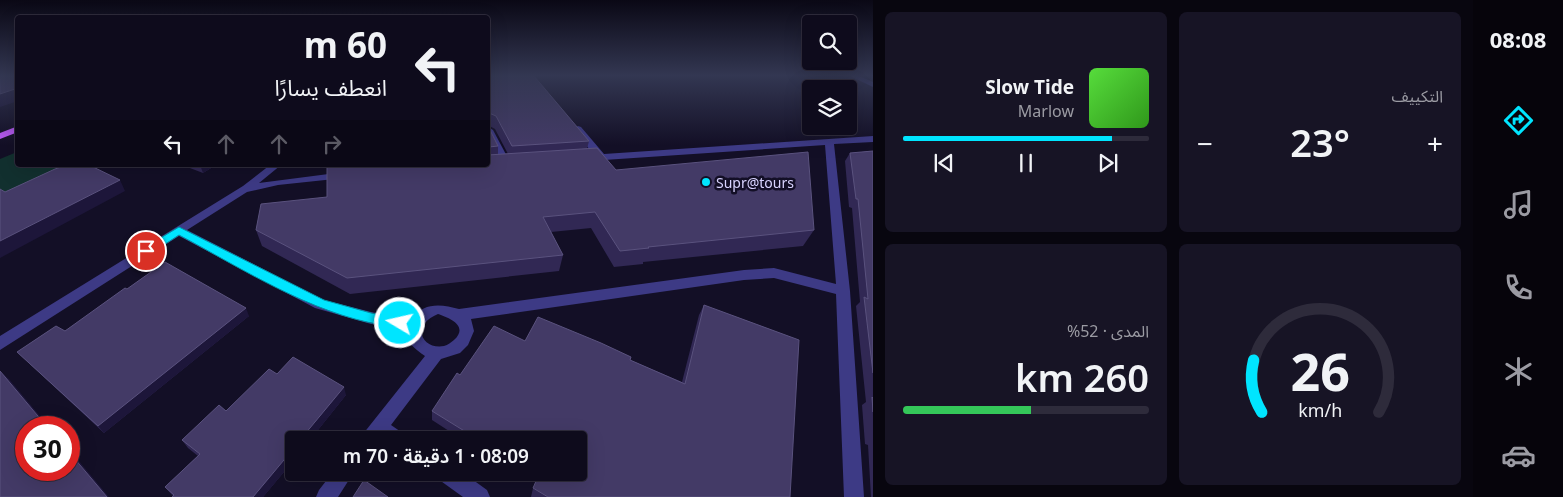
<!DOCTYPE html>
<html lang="ar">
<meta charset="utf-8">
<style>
:root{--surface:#0e0b1c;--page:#171425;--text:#f1f3f6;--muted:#9b9ba3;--line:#2e2b3b;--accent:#00e5ff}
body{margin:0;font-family:"Noto Sans","Noto Sans Arabic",sans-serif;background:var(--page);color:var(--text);direction:rtl;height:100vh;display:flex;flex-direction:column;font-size:19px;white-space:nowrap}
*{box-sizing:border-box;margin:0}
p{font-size:16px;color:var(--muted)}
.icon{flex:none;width:28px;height:28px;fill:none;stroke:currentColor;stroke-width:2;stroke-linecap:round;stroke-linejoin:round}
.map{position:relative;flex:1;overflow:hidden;direction:ltr}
.sheet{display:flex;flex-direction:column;gap:12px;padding:12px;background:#08060f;width:600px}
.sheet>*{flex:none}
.guide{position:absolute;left:15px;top:15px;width:475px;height:152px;border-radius:5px;box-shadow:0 5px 20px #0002,0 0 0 1px var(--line);direction:rtl;background:#0e0b1c;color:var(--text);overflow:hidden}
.tools{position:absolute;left:802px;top:15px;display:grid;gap:10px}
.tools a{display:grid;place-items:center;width:55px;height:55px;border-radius:5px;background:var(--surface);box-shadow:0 5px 20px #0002,0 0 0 1px var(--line);font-size:25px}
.speed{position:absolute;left:15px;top:416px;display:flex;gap:10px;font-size:25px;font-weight:700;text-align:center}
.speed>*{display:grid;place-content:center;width:65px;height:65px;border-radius:50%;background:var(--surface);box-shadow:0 5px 20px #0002,0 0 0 1px var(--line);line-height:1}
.speed .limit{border:8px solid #d22;background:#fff;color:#111}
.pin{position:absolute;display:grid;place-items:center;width:42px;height:42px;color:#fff;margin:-21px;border:2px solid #fff;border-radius:50%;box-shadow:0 1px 5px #0007}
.me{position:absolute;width:55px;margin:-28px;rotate:279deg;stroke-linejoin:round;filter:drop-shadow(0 0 4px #0008)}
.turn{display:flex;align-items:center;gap:18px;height:105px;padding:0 20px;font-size:22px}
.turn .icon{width:65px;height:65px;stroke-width:2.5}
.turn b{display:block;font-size:35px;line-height:42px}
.lanes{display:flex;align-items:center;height:48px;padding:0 20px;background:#0003;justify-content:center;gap:25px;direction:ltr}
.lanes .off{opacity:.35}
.big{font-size:38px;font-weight:600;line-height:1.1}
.sheet .card{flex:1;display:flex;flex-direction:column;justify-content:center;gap:8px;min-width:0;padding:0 18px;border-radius:8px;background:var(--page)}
.sheet .dial{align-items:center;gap:0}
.dial svg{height:130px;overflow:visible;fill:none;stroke:var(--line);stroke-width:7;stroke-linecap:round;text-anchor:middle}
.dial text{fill:var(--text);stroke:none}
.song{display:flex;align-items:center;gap:15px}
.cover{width:60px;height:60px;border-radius:8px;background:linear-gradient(135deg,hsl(110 70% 55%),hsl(110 70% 35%))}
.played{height:5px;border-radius:2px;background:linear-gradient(90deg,var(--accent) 85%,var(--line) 85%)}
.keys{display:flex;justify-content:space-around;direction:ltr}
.heat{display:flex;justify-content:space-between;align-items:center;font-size:28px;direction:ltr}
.charge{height:8px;border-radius:4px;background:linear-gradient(90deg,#34c759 52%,var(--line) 0)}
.sheet .tiles{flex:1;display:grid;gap:12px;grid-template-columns:repeat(2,1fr)}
.trip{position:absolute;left:285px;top:431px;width:302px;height:50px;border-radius:5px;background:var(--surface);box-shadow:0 5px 20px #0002,0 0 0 1px var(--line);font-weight:600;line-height:50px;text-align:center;direction:rtl}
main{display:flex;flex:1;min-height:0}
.menu{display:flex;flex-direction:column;width:90px;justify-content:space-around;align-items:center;background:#06040b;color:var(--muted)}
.menu .icon{width:35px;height:35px}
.menu .active{color:var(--accent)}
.menu b{font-size:22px;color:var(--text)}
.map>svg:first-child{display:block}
</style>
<main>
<nav class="menu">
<b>08:08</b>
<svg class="icon active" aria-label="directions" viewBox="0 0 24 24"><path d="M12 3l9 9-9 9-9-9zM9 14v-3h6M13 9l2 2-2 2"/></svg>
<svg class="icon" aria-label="music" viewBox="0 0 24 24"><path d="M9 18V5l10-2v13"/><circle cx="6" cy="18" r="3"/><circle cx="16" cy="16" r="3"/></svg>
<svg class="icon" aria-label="phone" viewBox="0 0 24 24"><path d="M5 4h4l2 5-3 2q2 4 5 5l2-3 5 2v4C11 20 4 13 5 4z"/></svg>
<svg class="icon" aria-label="climate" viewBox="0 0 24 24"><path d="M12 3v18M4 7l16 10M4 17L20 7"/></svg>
<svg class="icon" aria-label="car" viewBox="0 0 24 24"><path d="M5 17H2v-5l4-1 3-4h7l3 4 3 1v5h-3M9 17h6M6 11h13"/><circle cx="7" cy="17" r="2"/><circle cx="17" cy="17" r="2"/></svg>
</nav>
<section class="sheet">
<div class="tiles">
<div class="card"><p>التكييف</p>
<div class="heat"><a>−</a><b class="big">23°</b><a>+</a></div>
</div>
<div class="card">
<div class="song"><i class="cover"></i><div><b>Slow Tide</b><p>Marlow</p></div></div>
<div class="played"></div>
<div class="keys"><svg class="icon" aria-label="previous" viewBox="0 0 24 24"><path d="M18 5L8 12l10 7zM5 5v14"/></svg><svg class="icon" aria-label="pause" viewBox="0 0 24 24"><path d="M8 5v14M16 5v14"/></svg><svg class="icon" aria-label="next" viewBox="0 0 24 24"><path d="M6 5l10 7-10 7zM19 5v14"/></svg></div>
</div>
<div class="card dial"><svg viewBox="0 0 100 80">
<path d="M14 69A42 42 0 1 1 86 69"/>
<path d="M14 69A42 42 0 0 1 9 37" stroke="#00e5ff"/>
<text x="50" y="56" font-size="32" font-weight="700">26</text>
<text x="50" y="72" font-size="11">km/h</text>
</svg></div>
<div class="card"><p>المدى · 52%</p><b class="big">260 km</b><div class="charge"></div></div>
</div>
</section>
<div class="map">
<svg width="873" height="497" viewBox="0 0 873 497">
<rect width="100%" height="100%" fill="#130f26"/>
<path fill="#12302f" d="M17 152 18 165H52L65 172 0 202V159Z"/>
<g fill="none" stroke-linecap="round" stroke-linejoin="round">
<path fill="#3d3a85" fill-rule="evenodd" d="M850 76H859L873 82V87Z"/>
<path fill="#3d3a85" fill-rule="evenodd" d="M578 126 581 127 604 154 873 136V142L834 144 850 291 864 497H844L836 294 774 278 744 280 471 319 474 331 468 345 460 353 441 359 391 425 404 434 407 440H360L363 434 425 356C415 349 406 343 406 329L371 324 315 308 179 236 0 350V336L243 186 270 165H281L259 183 344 172 349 175 344 178 278 185 247 192 187 230 324 300 371 312 411 319C424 302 441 304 459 309L744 270 774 268 836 284 825 145 589 161 584 158 586 156 594 155 573 129ZM438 314C450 318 469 326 454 340 451 342 448 345 444 346 423 350 409 326 438 314Z
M488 127 493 130 511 164 510 166 506 167C496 164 487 137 488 127Z
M333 472H354L338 497H316L319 490Z
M436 472H462L487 490 490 497H463L438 479Z"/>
<path fill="#c25bff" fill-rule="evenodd" d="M18 126V132L0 139V133Z"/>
</g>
<path fill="#312854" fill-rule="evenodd" d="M488 76 589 141 587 149 616 170 814 230 803 246 643 262V264L614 267 591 228 551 232 563 255 559 271 350 294 262 246 256 230 327 197 329 165H488ZM488 125 495 129 508 154 498 155V146L488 126Z
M873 151V497H871L868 445 865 444 862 405 866 402 856 306 860 302 852 208 849 207 845 161 850 153Z
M182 165H216L203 173Z
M127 289 249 316 104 433 17 352 65 331Z
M704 305 790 497H531L533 488 540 473 538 472H579V440H463L432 420V411L460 375 525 341 630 360 682 382 699 315Z
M277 374 346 395 310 440H294V460L263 497H172L173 496 165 487 198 456 188 448 182 440 226 411Z"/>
<path fill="#1d163a" d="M18 88V101L0 107V94Z
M200 165H216L203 173Z
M120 180 125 191 0 258V241Z
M246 308 249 316 104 433 98 426Z
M0 371 9 379 50 428H48Z
M344 387 346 395 310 440H300Z
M294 448V460L263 497H253Z
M69 449 109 497H107L69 452Z"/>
<path fill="#433a66" stroke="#5a527e" d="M0 76H18V88L0 94Z
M488 76H534L589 141 512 146 496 116 489 113 488 124Z
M488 126 498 146 489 147 488 149Z
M597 148 616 170 808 152 814 230 648 247 649 248 620 251 595 212 543 217 563 255 347 278 256 230 261 204 327 197V166L340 165H488V155Z
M873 151V373L864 297 868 299 858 199H856L850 153Z
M67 165H76L81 167 86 165H89L120 180 0 241V189L5 192 55 169Z
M165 262 246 308 98 426 17 352 56 326 65 331 125 288 127 289Z
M704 305 799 340 790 497H548L533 488 540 472H579V440H498L490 435 487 440H479L432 411 457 373 460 375 494 326 525 341 538 317 601 343 631 357 630 360 685 384Z
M293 357 344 387 300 440H294V448L253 497H172L174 495 165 487 200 454 182 440 219 405 226 411 269 369 277 374Z
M0 371 48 428H26V470H69V452L107 497H0Z
M872 397 873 398V412Z
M364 480 388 497H353Z"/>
<linearGradient id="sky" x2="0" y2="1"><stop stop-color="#0a0815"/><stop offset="0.52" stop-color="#333752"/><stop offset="1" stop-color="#333752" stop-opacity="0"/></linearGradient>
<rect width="873" height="145" fill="url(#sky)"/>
<path fill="#00e5ff" stroke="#0095a6" d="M179 227 324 300 371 313 404 319 406 323 404 327C397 329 389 327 382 325 310 313 243 269 179 235L150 254H142L140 251 142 249Z"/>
<circle fill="#00e5ff" stroke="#130f26" stroke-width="2" cx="706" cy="182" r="5"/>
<g text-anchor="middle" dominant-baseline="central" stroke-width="5" stroke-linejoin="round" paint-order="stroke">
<g font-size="14" fill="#d9d4ff" stroke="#130f26" text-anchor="start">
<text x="716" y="182">Supr@tours</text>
</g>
</g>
</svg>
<div class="tools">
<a><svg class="icon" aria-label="search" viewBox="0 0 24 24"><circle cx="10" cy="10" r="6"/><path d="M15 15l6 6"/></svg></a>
<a><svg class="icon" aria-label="layers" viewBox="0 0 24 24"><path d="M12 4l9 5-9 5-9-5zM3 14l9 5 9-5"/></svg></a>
</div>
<div class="speed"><div class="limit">30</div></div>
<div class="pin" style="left:146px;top:251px;background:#d93025"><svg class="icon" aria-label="arrive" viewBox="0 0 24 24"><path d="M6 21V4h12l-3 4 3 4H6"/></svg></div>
<svg class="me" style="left:400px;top:323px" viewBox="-20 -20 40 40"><circle r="17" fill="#00e5ff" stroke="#fff" stroke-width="3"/><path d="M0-11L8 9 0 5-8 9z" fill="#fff"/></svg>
<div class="trip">08:09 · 1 دقيقة · 70 m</div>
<div class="guide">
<div class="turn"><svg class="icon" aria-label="left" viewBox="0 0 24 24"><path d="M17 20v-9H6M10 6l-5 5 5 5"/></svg><div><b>60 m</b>انعطف يسارًا</div></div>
<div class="lanes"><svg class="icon" aria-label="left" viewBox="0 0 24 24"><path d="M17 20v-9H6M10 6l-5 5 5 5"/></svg><svg class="icon off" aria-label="ahead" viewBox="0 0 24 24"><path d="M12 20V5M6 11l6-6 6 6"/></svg><svg class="icon off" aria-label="ahead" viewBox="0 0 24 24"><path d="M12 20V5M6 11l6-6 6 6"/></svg><svg class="icon off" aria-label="right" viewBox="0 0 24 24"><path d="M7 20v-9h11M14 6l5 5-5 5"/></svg></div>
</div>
</div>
</main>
